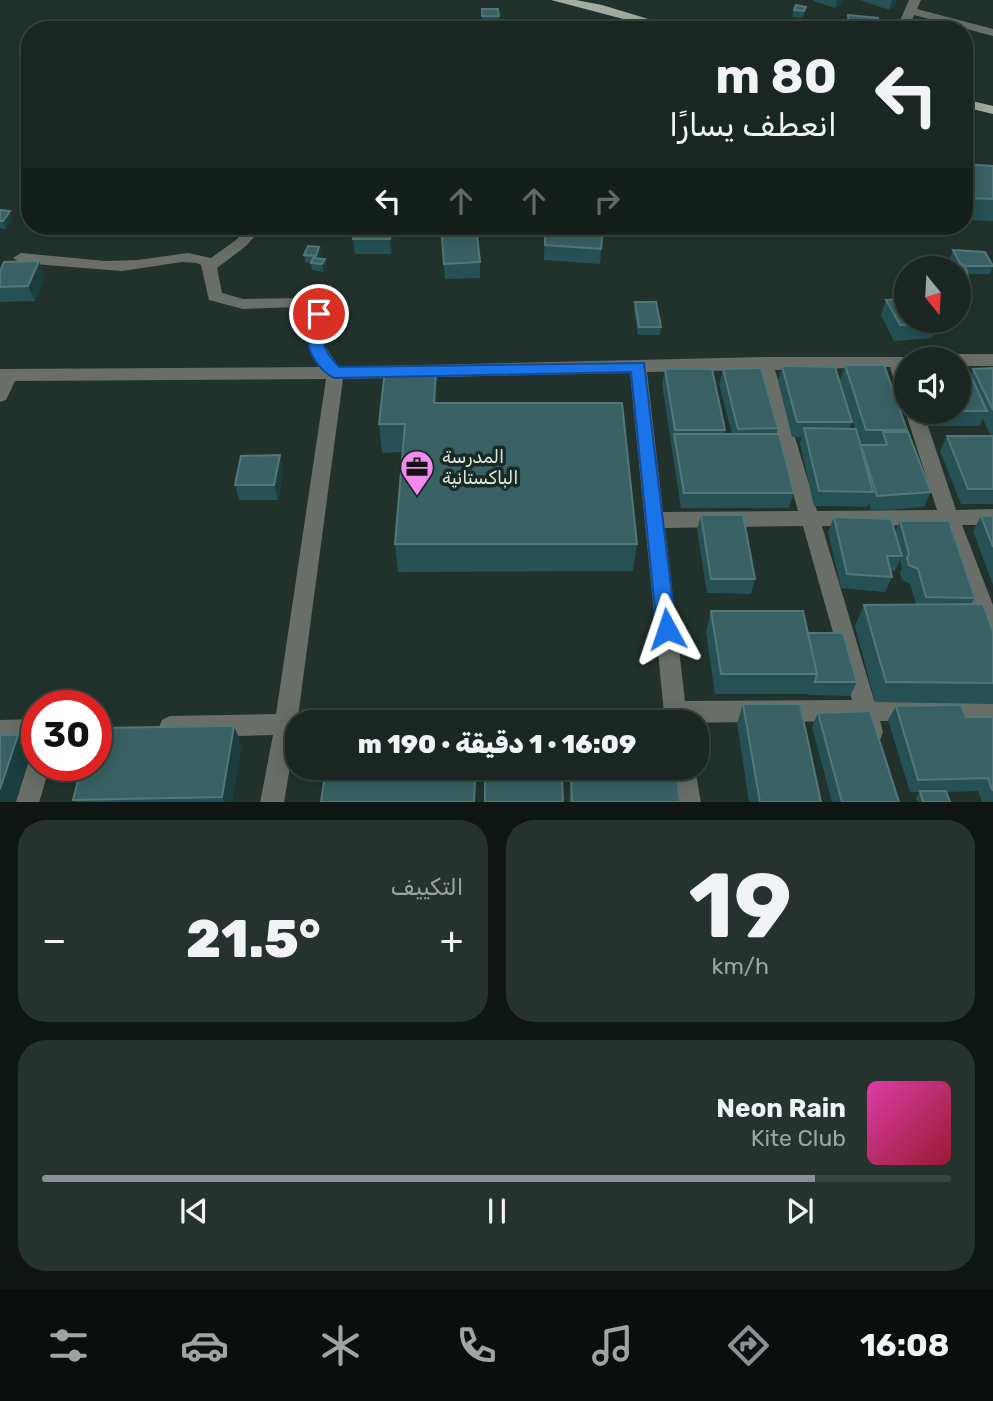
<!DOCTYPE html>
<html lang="ar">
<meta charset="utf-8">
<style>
:root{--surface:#192621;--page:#26322e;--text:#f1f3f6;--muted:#9fa5a5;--line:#37433f;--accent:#8c9099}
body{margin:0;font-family:Rubik,Vazirmatn,sans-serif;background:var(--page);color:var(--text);direction:rtl;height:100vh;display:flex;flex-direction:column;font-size:26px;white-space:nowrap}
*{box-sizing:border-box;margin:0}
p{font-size:23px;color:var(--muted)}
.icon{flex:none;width:38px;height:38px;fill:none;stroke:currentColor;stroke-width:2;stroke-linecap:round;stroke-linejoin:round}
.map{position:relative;height:802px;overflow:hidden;direction:ltr}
.drawer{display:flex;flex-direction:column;gap:18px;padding:18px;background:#0e1512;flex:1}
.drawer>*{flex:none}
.hud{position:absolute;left:21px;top:21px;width:952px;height:214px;border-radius:28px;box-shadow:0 4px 18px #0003,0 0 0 2px var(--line);direction:rtl;background:#192621;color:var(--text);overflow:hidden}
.needle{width:46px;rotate:162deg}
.controls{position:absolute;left:894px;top:256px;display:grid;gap:14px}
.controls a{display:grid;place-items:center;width:77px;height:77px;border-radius:50%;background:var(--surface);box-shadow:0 4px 18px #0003,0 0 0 2px var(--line);font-size:35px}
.speed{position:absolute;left:21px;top:690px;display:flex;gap:14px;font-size:35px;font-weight:700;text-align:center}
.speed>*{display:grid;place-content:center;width:91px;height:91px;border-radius:50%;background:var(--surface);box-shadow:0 4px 18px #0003,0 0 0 2px var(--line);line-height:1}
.speed .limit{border:10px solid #d22;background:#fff;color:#111}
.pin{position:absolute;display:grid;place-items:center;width:60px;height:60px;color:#fff;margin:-30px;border:4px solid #fff;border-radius:50%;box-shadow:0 2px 7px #0007}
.me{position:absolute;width:77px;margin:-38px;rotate:355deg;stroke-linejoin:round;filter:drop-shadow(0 0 5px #0008)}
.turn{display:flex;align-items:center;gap:24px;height:147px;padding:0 21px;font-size:32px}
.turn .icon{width:91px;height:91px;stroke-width:2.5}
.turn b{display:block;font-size:49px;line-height:60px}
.lanes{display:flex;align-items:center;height:66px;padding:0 21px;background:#0003;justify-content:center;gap:35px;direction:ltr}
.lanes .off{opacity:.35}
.big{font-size:52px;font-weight:800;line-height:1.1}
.drawer .tile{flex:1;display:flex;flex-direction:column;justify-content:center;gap:10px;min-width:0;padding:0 24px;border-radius:28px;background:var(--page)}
.drawer .dial{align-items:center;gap:0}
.dial b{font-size:91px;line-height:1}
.song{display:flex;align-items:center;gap:21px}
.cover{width:84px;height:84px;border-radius:10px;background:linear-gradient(135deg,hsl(320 70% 55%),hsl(350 70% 35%))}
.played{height:7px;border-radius:4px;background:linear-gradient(90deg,var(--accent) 85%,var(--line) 85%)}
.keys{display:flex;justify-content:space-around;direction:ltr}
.heat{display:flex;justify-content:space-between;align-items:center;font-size:38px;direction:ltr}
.drawer .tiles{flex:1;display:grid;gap:18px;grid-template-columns:1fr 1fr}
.tile:last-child{grid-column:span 2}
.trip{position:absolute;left:285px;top:710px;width:424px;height:70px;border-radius:28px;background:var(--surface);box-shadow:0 4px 18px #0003,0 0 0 2px var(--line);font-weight:800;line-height:70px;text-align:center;direction:rtl}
.tab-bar{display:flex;height:112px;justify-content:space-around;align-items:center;background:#0a0f0d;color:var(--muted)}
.tab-bar .icon{width:49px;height:49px}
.tab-bar .selected{color:var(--accent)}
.tab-bar b{font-size:32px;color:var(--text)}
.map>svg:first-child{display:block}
</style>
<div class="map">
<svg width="993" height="803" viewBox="0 0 993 803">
<rect width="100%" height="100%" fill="#21322c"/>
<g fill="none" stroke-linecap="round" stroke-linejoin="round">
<path fill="#696e68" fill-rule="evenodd" d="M909 0H921L917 9 993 29V36L914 15 908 30H896Z
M249 226H264L246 246 217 268 222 293 243 299 311 298 327 314 325 346 339 367 765 357H912L913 359H906V396L897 390 890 367 775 370 817 511 937 510 905 411 906 409V411H923L956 510 993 509V525H962L993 605V641L986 639 982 632 943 525 822 526 874 700H993V720L880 721 883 732 880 740 872 743 864 740 857 721 665 723 630 373 343 379 297 724 284 803H260L273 735 170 738 162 734 159 727 162 720 170 716 276 714 326 379 15 381 6 400 0 402V369L320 367 308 346 311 316 301 307 243 309 209 300 201 265 197 263 182 262 122 271 21 263 13 258 21 253 105 261 138 260 188 253 211 258 236 240ZM759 370 798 511 663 512 647 372ZM803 526 852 700 685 701 665 528Z
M959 354H993V366H959V359H951Z
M37 719V741L0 742V720Z
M37 754V765H50L39 803H15L30 757Z
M671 768H695L701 803H677Z"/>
<path fill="#a2ada0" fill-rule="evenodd" d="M551 0H576L602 5 685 30H665Z
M964 99 993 106V114L964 107Z"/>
</g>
<path fill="#255154" d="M814 0H843L842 3 835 8 813 1Z
M860 0H897L895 6 889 10Z
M806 7 803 18 792 17 794 10Z
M482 9 499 16V23H482Z
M848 15 879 30H844Z
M964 164 993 166V221L964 220Z
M0 210 13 219 6 229 0 228Z
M355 226H394L391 254H355L353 239Z
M441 226 480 262V278L445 279Z
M553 226H586V229H589V226H605L604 231H603L600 264 544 260 545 227 553 228Z
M319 247 321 255 319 258 325 259 326 267 323 272 312 270 311 263 305 262 304 255Z
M953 250 993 266 990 274H967L970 285 964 300H959V268H918L922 259 953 264 950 258Z
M0 271 45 277 35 301 0 302Z
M886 300 938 323 932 338 894 341 881 315Z
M635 302 661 327 660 335H638L634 310Z
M845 365 907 430V432L931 492 924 507 871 511 869 503 867 507 814 506 800 443 802 437H792L778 381 782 366 852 422 849 429H855L840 380Z
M993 368V504H961L940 451 947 436H991L983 419 979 426H924L918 411H959L973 369Z
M665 369 725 430 724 434H732L719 384 723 369 778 428 776 434 794 493 789 508H681L662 384Z
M437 398V403L637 544 633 571 398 572 395 544 403 452 382 453 379 424Z
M283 471 278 500H239L235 485Z
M701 515 755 579 751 594 707 593 697 530Z
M981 516H993V585L973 531Z
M834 517 895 532 900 521 975 598 971 604 993 632V704L875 702 855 626 864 605 916 604 910 584 902 580 900 573 902 568 900 560 895 571H890L892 577 885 592 841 588 828 532Z
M711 611 808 633 857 682 850 696 809 695 808 694H715L706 632Z
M743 704 821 802H749L737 723Z
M896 706 966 717H993V802H982L978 791 947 792 950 802H917L916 798 919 792H910L888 720Z
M818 713 899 802H832L812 727Z
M242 745 232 802H75L73 800Z
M571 776 680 802H569Z"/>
<path fill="#1b3d3d" d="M839 0H843L842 3 835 8 837 1Z
M892 0H897L895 6 889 10Z
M10 211 13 219 6 229 3 221Z
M391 226H394V229L391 254 390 239Z
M319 247 321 255 317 263 316 256Z
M325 259 326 267 323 272 322 264Z
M39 261 45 277 35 301 28 286Z
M436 370 437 398 436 431 434 403Z
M280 455 283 471 278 500 274 485Z
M234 726 242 745 232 802H224L222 797Z
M18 735 31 754 16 802H0V789Z"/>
<path fill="#396164" stroke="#537678" stroke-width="2" d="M796 5 806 7 804 11 794 10Z
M482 9H498L499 16H482Z
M848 15 878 18 879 30H849Z
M790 25 807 29V30H787Z
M964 164 993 166V199L968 198 964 187Z
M0 210 10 211 3 221H0Z
M355 226H391L390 239H353Z
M441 226H476L480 262 444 264Z
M545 227 603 230 601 249 545 245Z
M308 246 319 247 316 256 304 255Z
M953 250 985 252 993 266H965L961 265Z
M313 258 325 259 322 264 311 263Z
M922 259 965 265 970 285 959 284V268H926Z
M39 261 28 286 0 287V271L4 262Z
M906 299V320H937L938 323 900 325 886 300Z
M635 302H656L661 327H639Z
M845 365H884L907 430H866Z
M959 365H966L987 411H959Z
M782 366 835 367 852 422H797Z
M761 368 778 428 738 429 723 369Z
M993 368V410L973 369Z
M665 369H712L725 430H675Z
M385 370H436L434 403H622L637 544H395L405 424H379Z
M804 428 856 429 873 492 819 491Z
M883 432H908L931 492 877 496 861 445H887Z
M674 434H779L794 493H684Z
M947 436H993V489H968Z
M280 455 274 485H235L241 456Z
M701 515H743L755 579H711Z
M981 516H993V547Z
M834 517 891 519 902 556H887L892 577 847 574Z
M900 521H949L975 598 926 597 918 569 909 565 907 558 909 554Z
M983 604 993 632V683L886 682 864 605Z
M711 611H803L817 674H721Z
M808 633H843L857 682H815L817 674Z
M743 704H800L821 802H760Z
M961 705 966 717H993V790H992L988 778 918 780 896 706Z
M870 711 899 802H842L818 713Z
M234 726 222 797 73 800 82 765H96V728Z
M0 735H18L0 789Z
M571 776 677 777 680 802H572Z
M485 777H562L563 802H485Z
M324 780H475L474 802H321Z
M920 791H946L950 802H923Z"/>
<path fill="#1a73e8" stroke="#114b97" stroke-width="2" d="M319 309 326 314C321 340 320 347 339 367L644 363 676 629 674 635 667 637 660 635 657 629 631 372 335 378C328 376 326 373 321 368 304 349 307 338 312 314Z"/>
<defs>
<g id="office-pin" transform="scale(1.75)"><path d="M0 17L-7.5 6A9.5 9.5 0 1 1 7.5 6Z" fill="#f489f0" stroke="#182823"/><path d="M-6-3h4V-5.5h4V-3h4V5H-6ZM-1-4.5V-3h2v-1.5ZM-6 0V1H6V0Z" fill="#111"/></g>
</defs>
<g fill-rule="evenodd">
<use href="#office-pin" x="417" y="467"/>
</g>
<g text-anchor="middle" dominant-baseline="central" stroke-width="7" stroke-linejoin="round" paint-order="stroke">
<g font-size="18" fill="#dfeae6" stroke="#182823" text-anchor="start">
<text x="442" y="457">المدرسة<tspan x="442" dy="21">الباكستانية</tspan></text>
</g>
</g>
</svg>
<div class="controls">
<a><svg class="needle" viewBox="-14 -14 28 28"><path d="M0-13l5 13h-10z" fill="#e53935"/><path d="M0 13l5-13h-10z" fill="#9fa5a5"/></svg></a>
<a><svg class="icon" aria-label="sound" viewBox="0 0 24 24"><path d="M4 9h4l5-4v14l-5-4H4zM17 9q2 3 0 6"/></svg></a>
</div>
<div class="speed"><div class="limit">30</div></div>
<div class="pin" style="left:319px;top:314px;background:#d93025"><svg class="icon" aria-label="arrive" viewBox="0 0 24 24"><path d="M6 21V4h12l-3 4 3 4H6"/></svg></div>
<svg class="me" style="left:667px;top:629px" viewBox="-20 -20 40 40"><path d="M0-17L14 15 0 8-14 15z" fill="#1a73e8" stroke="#fff" stroke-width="4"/></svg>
<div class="trip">16:09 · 1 دقيقة · 190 m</div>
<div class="hud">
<div class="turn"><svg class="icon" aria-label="left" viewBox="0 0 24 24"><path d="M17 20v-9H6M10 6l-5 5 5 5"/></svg><div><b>80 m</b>انعطف يسارًا</div></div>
<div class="lanes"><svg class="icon" aria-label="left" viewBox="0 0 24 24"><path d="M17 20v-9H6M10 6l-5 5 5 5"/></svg><svg class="icon off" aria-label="ahead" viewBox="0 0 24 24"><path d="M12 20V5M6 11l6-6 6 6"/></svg><svg class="icon off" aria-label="ahead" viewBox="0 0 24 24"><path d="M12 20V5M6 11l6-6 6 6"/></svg><svg class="icon off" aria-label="right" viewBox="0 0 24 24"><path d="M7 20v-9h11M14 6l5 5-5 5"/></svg></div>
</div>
</div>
<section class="drawer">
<div class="tiles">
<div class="tile dial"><b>19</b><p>km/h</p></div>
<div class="tile"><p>التكييف</p>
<div class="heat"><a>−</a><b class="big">21.5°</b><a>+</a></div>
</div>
<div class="tile">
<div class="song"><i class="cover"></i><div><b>Neon Rain</b><p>Kite Club</p></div></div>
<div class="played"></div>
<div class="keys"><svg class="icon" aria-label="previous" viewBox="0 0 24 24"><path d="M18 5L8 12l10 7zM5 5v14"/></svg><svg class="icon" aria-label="pause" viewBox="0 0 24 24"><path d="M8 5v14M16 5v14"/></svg><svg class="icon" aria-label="next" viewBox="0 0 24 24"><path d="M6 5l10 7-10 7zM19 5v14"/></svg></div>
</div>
</div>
</section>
<nav class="tab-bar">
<b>16:08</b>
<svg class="icon selected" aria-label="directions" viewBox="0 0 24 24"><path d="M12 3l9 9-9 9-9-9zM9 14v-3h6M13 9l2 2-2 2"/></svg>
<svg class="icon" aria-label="music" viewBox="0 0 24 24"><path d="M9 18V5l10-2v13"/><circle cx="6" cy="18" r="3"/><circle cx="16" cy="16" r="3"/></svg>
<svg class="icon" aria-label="phone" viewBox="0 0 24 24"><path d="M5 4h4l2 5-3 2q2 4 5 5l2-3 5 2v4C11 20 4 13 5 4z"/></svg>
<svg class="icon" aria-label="climate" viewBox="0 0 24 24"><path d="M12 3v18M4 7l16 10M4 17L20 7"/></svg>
<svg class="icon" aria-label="car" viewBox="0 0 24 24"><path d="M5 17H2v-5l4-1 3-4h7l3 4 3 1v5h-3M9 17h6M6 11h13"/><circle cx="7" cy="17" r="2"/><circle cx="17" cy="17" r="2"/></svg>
<svg class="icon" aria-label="filters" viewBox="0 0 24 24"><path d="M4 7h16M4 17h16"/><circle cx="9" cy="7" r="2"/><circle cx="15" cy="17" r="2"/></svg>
</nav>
